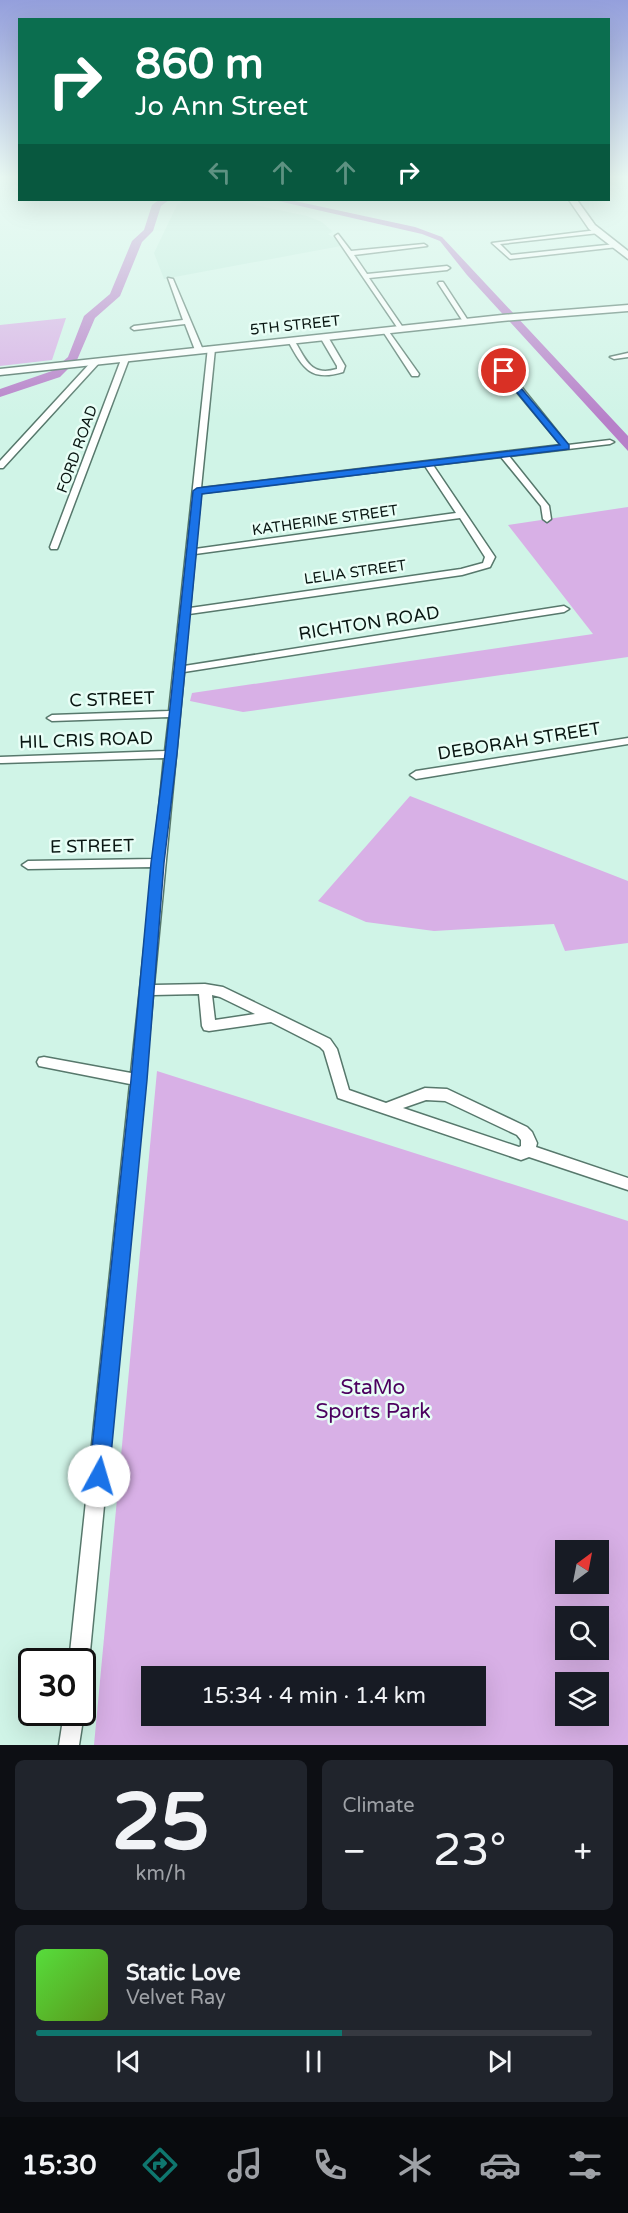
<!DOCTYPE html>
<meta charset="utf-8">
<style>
:root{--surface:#171b24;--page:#20242c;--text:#f1f3f6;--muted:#9ea1a6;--line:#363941;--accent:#0f766e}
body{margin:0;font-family:"Varela Round",sans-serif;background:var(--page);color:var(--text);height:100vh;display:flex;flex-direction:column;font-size:22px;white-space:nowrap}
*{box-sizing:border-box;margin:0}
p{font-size:20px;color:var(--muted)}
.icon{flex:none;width:33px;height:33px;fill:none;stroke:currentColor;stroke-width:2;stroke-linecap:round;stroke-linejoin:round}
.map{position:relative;height:1745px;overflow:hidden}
.drawer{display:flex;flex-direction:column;gap:15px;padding:15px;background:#0d0f14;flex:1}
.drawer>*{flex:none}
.top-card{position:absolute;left:18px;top:18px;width:592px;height:183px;border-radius:0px;box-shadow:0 6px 24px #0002;background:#0b6e4f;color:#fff;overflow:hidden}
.needle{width:39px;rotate:32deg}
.controls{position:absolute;left:555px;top:1540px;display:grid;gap:12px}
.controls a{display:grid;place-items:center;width:54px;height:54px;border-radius:0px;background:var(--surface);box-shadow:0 6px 24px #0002;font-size:30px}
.speed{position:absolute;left:18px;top:1648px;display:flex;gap:12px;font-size:30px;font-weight:700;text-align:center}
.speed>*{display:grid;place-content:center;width:78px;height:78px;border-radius:50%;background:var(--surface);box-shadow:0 6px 24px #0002;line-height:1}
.speed .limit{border:3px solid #111;border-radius:9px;background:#fff;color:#111}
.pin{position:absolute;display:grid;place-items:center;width:51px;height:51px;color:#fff;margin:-26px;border:3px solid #fff;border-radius:50%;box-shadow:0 2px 6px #0007}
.me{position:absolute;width:66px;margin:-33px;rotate:6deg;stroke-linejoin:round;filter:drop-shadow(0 0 4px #0008)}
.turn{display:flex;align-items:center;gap:21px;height:126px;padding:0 18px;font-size:27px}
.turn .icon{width:78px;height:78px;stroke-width:2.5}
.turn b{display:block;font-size:42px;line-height:51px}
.lanes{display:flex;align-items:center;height:57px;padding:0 18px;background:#0003;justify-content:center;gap:30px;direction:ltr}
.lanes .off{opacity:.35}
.big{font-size:45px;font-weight:600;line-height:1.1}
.drawer .widget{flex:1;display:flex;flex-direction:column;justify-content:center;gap:9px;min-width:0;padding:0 21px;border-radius:9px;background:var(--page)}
.drawer .dial{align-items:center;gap:0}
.dial b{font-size:78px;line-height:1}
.song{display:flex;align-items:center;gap:18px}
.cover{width:72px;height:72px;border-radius:9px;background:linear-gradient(135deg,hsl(110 70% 55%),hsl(90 70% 35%))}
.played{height:6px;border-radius:3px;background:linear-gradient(90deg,var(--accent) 55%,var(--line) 55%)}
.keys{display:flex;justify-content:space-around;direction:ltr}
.heat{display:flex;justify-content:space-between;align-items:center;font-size:33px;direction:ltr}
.drawer .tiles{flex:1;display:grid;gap:15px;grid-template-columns:1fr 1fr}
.widget:last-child{grid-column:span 2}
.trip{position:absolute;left:141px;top:1666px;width:345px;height:60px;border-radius:0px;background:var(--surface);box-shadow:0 6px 24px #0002;font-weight:600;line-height:60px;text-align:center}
.menu{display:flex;height:96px;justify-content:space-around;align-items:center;background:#090b0e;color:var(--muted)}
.menu .icon{width:42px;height:42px}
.menu .active{color:var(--accent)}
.menu b{font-size:27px;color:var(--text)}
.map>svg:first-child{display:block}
</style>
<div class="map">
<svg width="628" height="1745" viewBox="0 0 628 1745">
<rect width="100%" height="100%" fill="#d0f4e7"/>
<path fill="#beebdb" d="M185 200H232L307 216 322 222 333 232 328 234 339 241 341 246 164 279 154 253 177 205Z"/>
<path fill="#d8b0e6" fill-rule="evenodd" d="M66 318 52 360 0 366V325Z
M628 507V657L243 712 190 701 192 693 593 634 508 525Z
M410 796 628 881V943L565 951 554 924 434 931 366 922 318 901Z
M157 1071 628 1221V1745H94ZM566 1551H598V1584H566ZM566 1617H598V1650H566ZM152 1677H476V1716H152ZM566 1683H598V1716H566Z"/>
<path fill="#b780c9" d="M274 200H290L415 227 442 237 628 436V451L467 275 440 241 422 234Z"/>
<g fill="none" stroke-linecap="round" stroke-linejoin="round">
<path fill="#b780c9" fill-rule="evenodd" d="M159 200H169L161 206 153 231 142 242 120 296 95 318 77 360 60 377 0 397V389L52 371 68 357 84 316 110 294 132 241 144 230 152 205Z"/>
<g stroke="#57786c" stroke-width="3">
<path id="minor" d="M597 230 599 233 500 244 511 255 616 244 618 247 510 259 492 243Z
M338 234 351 251 424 244 427 246 354 255 367 274 447 266 450 268 447 270 369 278 404 329 399 330 335 236Z
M168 278 173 279 203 350 202 352 195 350 185 324 134 330 131 328 134 326 183 320Z
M439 282H443L469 322 468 323H464L438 283Z
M383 329H387L419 374 418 376H412L382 330Z
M324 335 328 337 345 366 343 372C310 382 303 368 288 341L294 340C306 359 310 377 337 369V366L320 337Z
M208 347 215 349 201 488 561 445 501 373 500 371 504 369H507L568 445 610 440 614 442 610 444 509 456 549 506 551 519 547 522 543 519 541 506 501 457 433 465 495 557 490 567 462 575 189 614 184 666 564 606 569 609 564 612 184 672 154 985 205 984 223 987 330 1039 337 1049 349 1090 386 1103 425 1088 447 1089 527 1127 532 1132 537 1143 536 1147 628 1178V1190L529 1157 521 1160 338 1098 324 1051 320 1047 271 1022 209 1031 204 1030 202 1026 199 994 153 995 89 1662 86 1669 82 1670V1662H69L130 1084 44 1067 39 1066 37 1062 39 1058 44 1057 131 1073 153 867 28 869 22 865 28 861 154 859 164 758 2 763H0V757L165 751 169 717 52 721 47 718 52 715 169 711ZM425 466 456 513 195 549 201 493ZM460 518 485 557 483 563 461 569 190 608 195 554ZM212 995 220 997 255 1014 215 1020ZM426 1100 445 1101 517 1135 521 1140V1146L519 1147 403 1108Z
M628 353V357L614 359 610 357Z
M122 357 129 359 58 547 57 549H51L50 547Z
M93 360 100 362 3 468H0V461Z
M628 738V744L416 779 410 775 416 771Z
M82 1710 84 1713 79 1745H59L64 1713H82Z"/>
</g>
<g stroke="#57786c" stroke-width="3">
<path id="secondary" d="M569 200H577L595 225 628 251V259L589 229Z
M628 305V311L502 321 0 375V369L502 315Z"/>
</g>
<use href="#minor" fill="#fff" fill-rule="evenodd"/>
<use href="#secondary" fill="#fff" fill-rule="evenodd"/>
</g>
<linearGradient id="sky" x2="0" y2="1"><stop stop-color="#949fdc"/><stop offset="0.42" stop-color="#eafaf4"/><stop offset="1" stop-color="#eafaf4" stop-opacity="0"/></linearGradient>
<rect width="628" height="421" fill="url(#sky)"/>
<path fill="#1a73e8" stroke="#114b97" stroke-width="1.5" d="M504 368 569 445V449L202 494 177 754 164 863 147 1080 109 1476 106 1483 99 1486 91 1483 89 1476 131 1080 151 863 165 754 193 491 197 488 560 445 501 373V369Z"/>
<g text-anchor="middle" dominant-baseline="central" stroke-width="5" stroke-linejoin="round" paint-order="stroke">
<g font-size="15" fill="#091612" stroke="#e8fef6">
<text transform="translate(295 325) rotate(-6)">5TH STREET</text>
<text transform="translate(77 449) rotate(-70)">FORD ROAD</text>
<text transform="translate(325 520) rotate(-8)">KATHERINE STREET</text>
<text transform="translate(355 572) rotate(-8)">LELIA STREET</text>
</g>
<g font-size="18" fill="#091612" stroke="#e8fef6">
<text transform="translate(369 623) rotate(-9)">RICHTON ROAD</text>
<text transform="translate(112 699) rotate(-2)">C STREET</text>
<text transform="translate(86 740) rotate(-2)">HIL CRIS ROAD</text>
<text transform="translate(519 741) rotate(-9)">DEBORAH STREET</text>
<text transform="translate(92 846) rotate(-1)">E STREET</text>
</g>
<g font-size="21" fill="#4c005f" stroke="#e8fef6">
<text x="373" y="1387">StaMo<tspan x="373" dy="24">Sports Park</tspan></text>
</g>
</g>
</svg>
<div class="controls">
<a><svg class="needle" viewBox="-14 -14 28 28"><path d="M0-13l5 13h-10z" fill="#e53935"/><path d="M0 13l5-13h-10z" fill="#9ea1a6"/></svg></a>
<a><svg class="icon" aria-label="search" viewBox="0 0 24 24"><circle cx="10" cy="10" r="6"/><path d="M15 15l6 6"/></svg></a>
<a><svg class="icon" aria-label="layers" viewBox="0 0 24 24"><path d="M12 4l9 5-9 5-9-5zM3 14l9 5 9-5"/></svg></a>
</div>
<div class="speed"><div class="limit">30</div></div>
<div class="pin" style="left:504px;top:371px;background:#d93025"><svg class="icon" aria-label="arrive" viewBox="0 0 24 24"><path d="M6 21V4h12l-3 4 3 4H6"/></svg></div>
<svg class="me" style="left:99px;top:1476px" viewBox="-20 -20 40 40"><circle r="19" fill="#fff"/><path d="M0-13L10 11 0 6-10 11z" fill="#1a73e8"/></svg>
<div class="trip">15:34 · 4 min · 1.4 km</div>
<div class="top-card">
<div class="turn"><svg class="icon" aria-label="right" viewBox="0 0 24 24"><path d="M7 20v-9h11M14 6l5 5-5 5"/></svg><div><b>860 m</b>Jo Ann Street</div></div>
<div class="lanes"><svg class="icon off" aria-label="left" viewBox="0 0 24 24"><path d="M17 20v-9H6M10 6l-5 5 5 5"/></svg><svg class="icon off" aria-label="ahead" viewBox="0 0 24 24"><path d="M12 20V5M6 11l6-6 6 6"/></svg><svg class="icon off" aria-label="ahead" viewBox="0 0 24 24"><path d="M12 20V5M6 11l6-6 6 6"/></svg><svg class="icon" aria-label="right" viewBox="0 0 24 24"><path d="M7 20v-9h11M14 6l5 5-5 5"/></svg></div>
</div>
</div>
<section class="drawer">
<div class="tiles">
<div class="widget dial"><b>25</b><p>km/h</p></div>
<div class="widget"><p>Climate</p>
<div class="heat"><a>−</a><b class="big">23°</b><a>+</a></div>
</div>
<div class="widget">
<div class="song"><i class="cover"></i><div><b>Static Love</b><p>Velvet Ray</p></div></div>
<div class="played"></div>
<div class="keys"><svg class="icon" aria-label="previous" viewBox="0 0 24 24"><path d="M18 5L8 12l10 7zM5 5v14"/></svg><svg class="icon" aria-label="pause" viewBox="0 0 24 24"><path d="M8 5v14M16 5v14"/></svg><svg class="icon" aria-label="next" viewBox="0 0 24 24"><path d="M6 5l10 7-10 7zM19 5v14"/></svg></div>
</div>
</div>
</section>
<nav class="menu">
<b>15:30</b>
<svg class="icon active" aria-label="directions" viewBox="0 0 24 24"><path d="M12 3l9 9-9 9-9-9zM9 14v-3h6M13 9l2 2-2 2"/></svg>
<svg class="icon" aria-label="music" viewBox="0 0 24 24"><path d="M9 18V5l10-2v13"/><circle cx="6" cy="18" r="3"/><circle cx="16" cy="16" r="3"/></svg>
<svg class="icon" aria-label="phone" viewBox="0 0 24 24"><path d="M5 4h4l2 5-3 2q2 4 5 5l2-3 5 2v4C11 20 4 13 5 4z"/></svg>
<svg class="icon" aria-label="climate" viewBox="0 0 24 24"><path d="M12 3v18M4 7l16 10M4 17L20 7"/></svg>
<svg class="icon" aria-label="car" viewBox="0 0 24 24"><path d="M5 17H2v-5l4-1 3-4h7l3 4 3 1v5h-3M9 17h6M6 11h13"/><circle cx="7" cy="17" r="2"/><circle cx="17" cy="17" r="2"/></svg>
<svg class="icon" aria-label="filters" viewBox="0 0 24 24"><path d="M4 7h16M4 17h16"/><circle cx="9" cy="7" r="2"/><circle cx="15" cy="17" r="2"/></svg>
</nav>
